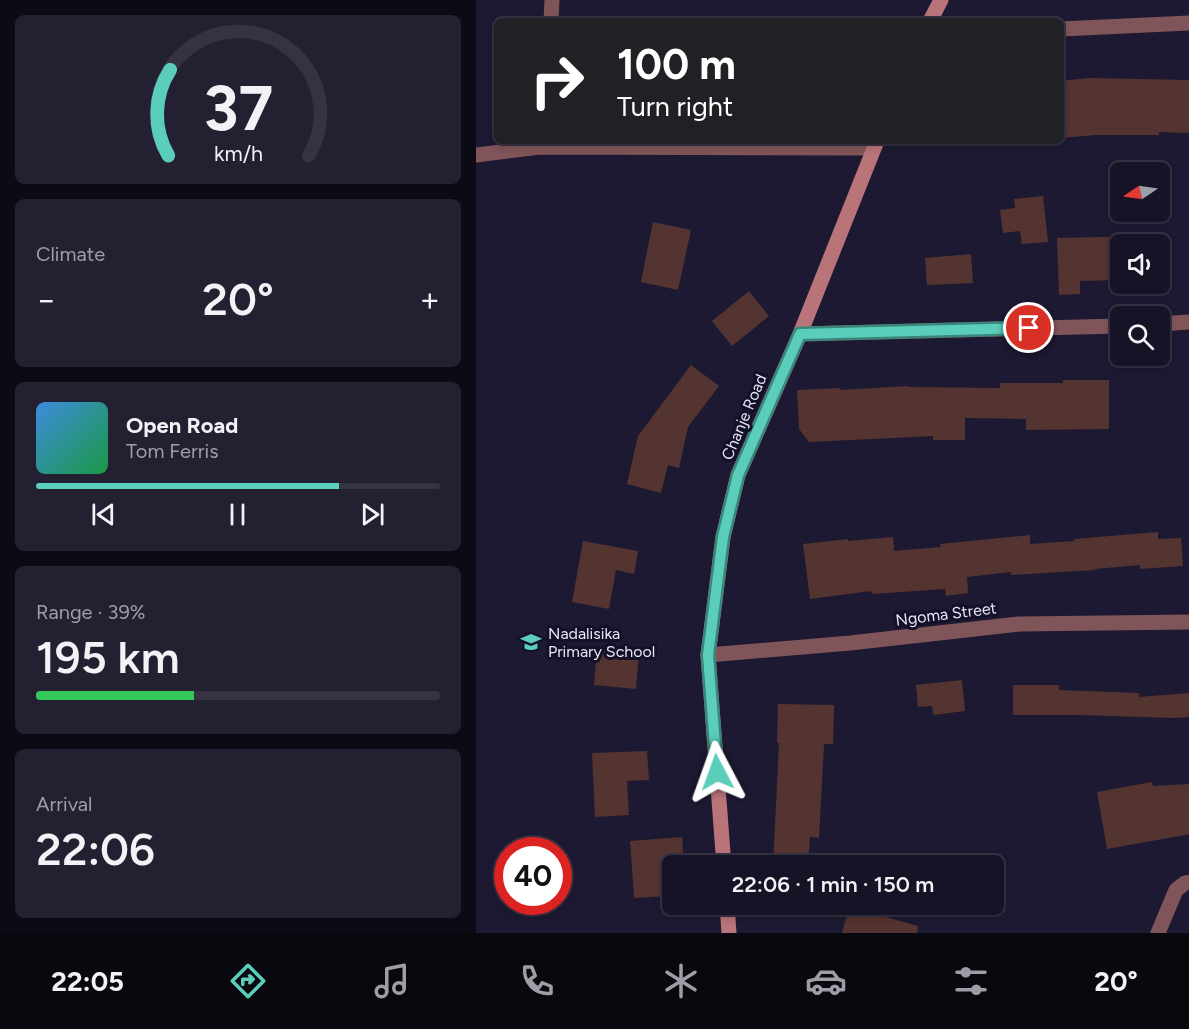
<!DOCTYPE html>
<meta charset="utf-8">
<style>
:root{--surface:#161326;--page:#232032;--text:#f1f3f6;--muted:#9e9ea7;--line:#353243;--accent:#5bcebb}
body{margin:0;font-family:Figtree,sans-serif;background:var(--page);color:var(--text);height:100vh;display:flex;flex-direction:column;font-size:22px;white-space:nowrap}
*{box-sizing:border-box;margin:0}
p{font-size:20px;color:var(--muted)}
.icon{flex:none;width:33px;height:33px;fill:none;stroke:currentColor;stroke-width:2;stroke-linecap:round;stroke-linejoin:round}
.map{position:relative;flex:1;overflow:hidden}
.details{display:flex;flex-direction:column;gap:15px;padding:15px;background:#0c0a15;width:476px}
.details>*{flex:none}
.banner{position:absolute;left:18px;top:18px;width:570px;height:126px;border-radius:9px;box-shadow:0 3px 9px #0003,0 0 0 2px var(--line);background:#202124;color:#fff;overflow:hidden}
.needle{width:39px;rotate:257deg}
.fabs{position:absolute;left:634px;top:162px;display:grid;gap:12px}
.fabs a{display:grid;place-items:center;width:60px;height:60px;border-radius:9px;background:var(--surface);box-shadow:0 3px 9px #0003,0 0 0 2px var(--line);font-size:30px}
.speed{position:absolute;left:18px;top:837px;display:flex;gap:12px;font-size:30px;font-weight:700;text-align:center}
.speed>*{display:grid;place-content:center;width:78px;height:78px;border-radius:50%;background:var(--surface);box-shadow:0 3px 9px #0003,0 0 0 2px var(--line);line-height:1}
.speed .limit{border:9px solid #d22;background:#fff;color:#111}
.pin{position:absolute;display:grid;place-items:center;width:51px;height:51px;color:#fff;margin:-26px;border:3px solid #fff;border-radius:50%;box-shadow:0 2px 6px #0007}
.me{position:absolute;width:66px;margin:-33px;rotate:356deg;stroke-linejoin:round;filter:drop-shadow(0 0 4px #0008)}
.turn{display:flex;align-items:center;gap:21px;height:126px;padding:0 24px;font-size:27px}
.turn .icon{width:78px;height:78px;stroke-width:2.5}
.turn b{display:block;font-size:42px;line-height:51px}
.big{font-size:45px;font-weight:600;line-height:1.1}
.details .tile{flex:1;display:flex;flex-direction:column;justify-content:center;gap:9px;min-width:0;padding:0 21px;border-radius:9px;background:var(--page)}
.details .dial{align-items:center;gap:0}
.dial svg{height:156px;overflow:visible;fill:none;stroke:var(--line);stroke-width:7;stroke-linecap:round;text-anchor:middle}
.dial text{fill:var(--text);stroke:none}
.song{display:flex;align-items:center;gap:18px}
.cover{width:72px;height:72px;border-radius:9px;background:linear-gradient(135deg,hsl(210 70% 55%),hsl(140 70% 35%))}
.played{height:6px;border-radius:3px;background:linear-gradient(90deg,var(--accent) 75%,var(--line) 75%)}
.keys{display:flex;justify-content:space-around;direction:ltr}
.heat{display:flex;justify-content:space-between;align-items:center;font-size:33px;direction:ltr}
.charge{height:9px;border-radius:4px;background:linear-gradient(90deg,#34c759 39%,var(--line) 0)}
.trip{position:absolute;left:186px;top:855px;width:342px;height:60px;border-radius:9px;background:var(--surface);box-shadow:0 3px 9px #0003,0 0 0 2px var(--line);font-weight:600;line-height:60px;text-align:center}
.tab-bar{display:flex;height:96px;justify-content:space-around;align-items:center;background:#09080f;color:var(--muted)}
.tab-bar .icon{width:42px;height:42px}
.tab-bar .selected{color:var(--accent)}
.tab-bar b{font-size:27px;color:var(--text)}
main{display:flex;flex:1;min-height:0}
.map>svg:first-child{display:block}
</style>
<main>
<section class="details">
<div class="tile dial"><svg viewBox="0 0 100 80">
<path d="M14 69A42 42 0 1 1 86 69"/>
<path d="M14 69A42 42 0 0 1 15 25" stroke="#5bcebb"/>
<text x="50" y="56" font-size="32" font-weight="700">37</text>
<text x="50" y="72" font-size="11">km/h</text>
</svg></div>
<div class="tile"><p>Climate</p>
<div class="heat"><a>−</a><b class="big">20°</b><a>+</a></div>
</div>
<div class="tile">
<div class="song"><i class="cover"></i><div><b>Open Road</b><p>Tom Ferris</p></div></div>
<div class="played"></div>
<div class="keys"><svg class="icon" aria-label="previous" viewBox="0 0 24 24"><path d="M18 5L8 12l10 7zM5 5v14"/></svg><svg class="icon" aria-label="pause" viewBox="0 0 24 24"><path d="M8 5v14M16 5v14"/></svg><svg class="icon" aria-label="next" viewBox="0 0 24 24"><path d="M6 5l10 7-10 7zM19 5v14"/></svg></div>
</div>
<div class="tile"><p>Range · 39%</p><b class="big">195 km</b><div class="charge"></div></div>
<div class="tile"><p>Arrival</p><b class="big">22:06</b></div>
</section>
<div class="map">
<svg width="714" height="933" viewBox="0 0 714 933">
<rect width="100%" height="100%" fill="#1d1932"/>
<path fill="#543430" d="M613 78 714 80V133L683 132V135H620L585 138V81Z
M567 196 572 242 546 244 544 231 527 233 524 210 539 208 538 199Z
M177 222 215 230 202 290 165 282Z
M668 236 669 244H645V280L604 281V294L583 295 581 238Z
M683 244H691L694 272 684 273V244Z
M495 254 497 283 451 285 449 258Z
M273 291 293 316 256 346 236 321Z
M215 365 243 386 212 427 203 468 192 465 185 493 151 484 162 436Z
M587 380H633V429L550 430V419L489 418V440H457V436L333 442 323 429 321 390 364 388V390L432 386V387L524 388V383H587Z
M682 532V539L705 538 707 566 664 569V565L619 569V570L535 575V572L491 577 492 593 470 596 469 589 396 594 395 591 334 599 327 544 372 539V541L417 537 418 551 465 547 464 544 554 535V544L598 541V539Z
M107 541 162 551 158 574 140 570 133 609 96 602Z
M121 648 163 652 160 689 118 685Z
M486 680 489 711 457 715 456 706 442 707 440 685Z
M537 685H583V690L663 693V697L714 693V717L697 718 604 715H537Z
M302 704 358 705 357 744H348L343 838 334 837 332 866H297L303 743H301Z
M171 751 173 780 151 781 153 815 119 817 116 753Z
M676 782 677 786 714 784V834L631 849 621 792Z
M206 837 208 865 191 866 193 896 158 898 154 841Z
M295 904H331L330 912 295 910Z
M373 907 442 926 441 933H366Z"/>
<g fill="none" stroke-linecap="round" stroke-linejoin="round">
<path stroke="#805559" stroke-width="15" d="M75 21 76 0
M585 29 714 23
M0 155 64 147 398 148
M684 324 714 322
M324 334 645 326
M232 655 374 643 543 624 714 622
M682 933 700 890 709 883 714 882"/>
<path stroke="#b9747a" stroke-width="15" d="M454 21 465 0
M248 866 232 655 247 537 262 475 324 334 401 141
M251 904 253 933"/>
</g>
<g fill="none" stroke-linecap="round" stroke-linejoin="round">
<g stroke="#3b867a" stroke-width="15">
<path id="route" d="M241 772 232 655 247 537 262 475 324 334 553 328"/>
</g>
<use href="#route" stroke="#5bcebb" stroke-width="10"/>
</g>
<defs>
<g id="school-bare" transform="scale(1.62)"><path d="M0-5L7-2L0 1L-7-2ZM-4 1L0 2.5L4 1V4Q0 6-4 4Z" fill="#5bcebb" stroke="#141028" stroke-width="2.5" paint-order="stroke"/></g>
</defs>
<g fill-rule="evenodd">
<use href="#school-bare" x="55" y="642"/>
</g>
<g text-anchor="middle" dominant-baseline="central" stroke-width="6" stroke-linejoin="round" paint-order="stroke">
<g font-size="16" fill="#e6e5f7" stroke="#141028">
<text transform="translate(268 417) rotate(-67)">Chanje Road</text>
<text transform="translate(470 614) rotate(-7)">Ngoma Street</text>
</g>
<g font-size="16" fill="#e6e5f7" stroke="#141028" text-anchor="start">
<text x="72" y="633">Nadalisika<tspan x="72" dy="18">Primary School</tspan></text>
</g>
</g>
</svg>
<div class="fabs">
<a><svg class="needle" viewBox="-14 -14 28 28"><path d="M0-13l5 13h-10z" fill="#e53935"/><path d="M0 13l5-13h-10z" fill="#9e9ea7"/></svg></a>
<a><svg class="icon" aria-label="sound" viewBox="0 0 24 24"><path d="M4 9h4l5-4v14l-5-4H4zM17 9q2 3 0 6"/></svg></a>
<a><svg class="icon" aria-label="search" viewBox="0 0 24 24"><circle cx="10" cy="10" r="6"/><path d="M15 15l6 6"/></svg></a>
</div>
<div class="speed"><div class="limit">40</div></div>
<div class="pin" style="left:553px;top:328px;background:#d93025"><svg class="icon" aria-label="arrive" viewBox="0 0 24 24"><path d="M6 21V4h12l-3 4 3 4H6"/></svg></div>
<svg class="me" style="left:241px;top:772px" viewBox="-20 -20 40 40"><path d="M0-17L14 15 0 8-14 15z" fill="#5bcebb" stroke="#fff" stroke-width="4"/></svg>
<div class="trip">22:06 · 1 min · 150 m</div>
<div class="banner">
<div class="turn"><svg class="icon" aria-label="right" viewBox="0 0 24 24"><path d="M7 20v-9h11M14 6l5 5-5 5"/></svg><div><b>100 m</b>Turn right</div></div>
</div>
</div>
</main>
<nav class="tab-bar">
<b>22:05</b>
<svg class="icon selected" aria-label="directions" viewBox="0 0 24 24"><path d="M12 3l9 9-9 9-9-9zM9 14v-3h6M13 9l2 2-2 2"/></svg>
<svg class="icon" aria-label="music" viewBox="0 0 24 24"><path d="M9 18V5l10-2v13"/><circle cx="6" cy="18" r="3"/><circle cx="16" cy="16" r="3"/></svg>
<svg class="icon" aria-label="phone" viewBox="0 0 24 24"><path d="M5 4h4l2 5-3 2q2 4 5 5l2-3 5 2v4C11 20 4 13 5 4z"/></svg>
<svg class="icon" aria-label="climate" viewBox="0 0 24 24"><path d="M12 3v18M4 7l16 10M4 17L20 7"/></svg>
<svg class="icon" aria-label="car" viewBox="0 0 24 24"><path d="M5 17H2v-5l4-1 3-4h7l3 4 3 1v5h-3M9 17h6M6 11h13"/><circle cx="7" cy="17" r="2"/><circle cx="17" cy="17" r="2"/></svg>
<svg class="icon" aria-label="filters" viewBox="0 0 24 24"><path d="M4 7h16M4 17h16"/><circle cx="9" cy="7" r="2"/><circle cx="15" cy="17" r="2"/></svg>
<b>20°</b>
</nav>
